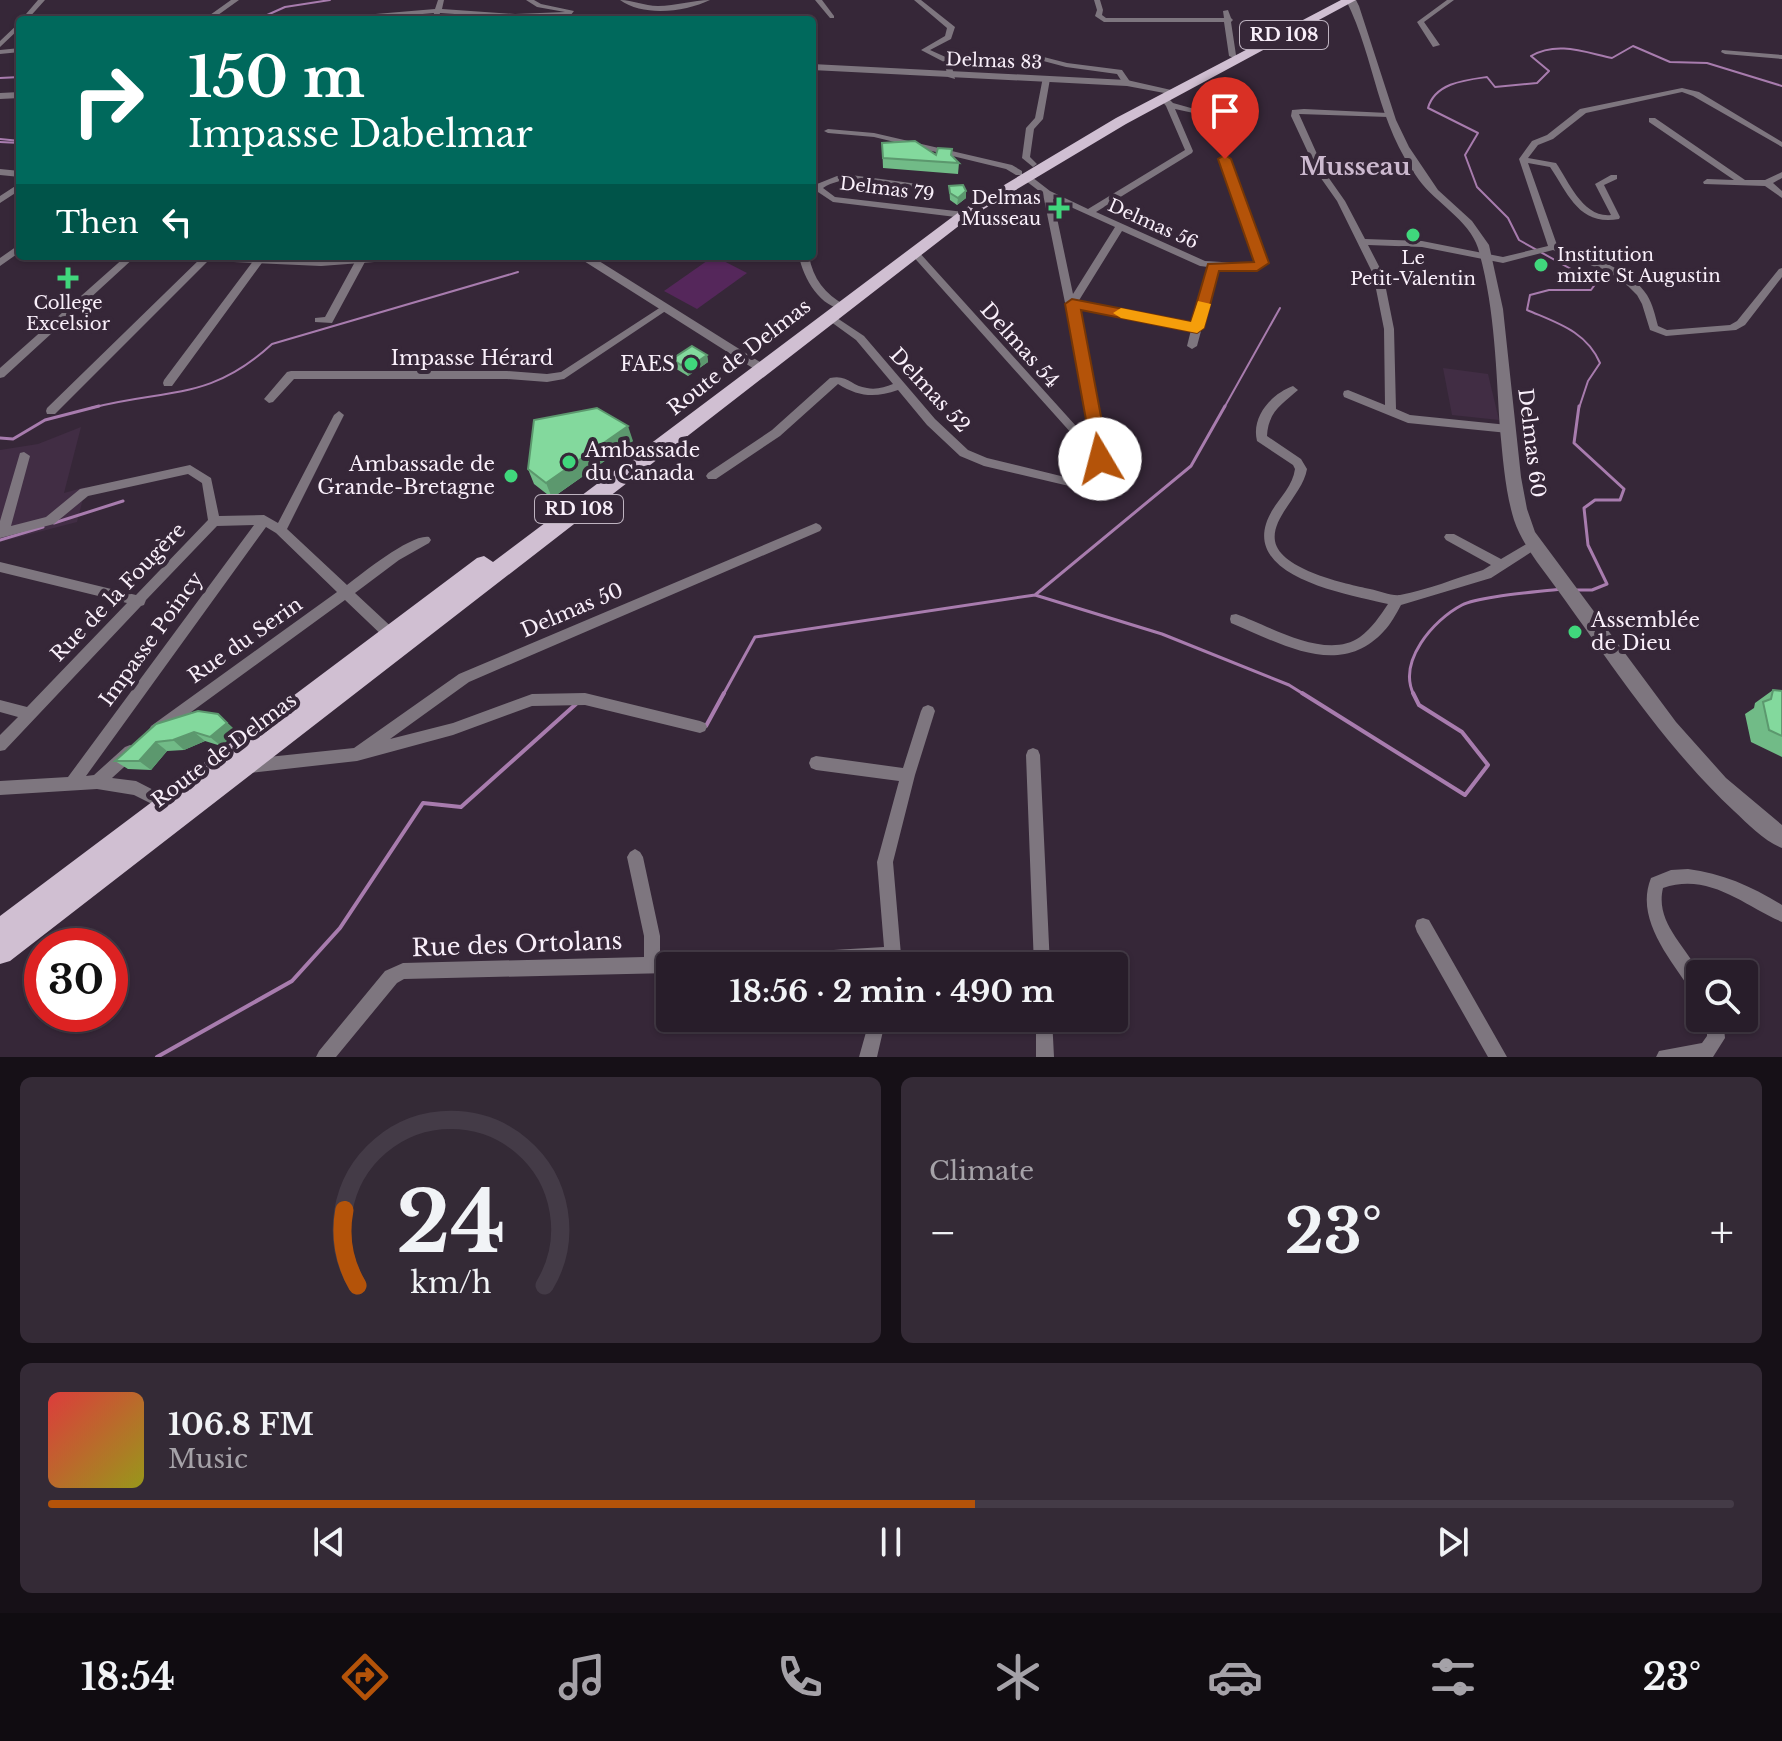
<!DOCTYPE html>
<meta charset="utf-8">
<style>
:root{--surface:#281d2a;--page:#342a36;--text:#f1f3f6;--muted:#a5a2a8;--line:#443b47;--accent:#b45309}
body{margin:0;font-family:"Libre Baskerville",serif;background:var(--page);color:var(--text);height:100vh;display:flex;flex-direction:column;font-size:30px;white-space:nowrap}
*{box-sizing:border-box;margin:0}
p{font-size:26px;color:var(--muted)}
.icon{flex:none;width:44px;height:44px;fill:none;stroke:currentColor;stroke-width:2;stroke-linecap:round;stroke-linejoin:round}
.map{position:relative;height:1057px;overflow:hidden}
.sheet{display:flex;flex-direction:column;gap:20px;padding:20px;background:#161017;flex:1}
.sheet>*{flex:none}
.top-card{position:absolute;left:16px;top:16px;width:800px;height:244px;border-radius:8px;box-shadow:0 2px 6px #0004,0 0 0 2px var(--line);background:#00695c;color:#fff;overflow:hidden}
.fabs{position:absolute;left:1686px;top:960px;display:grid;gap:16px}
.fabs a{display:grid;place-items:center;width:72px;height:72px;border-radius:8px;background:var(--surface);box-shadow:0 2px 6px #0004,0 0 0 2px var(--line);font-size:40px}
.speed{position:absolute;left:24px;top:928px;display:flex;gap:16px;font-size:40px;font-weight:700;text-align:center}
.speed>*{display:grid;place-content:center;width:104px;height:104px;border-radius:50%;background:var(--surface);box-shadow:0 2px 6px #0004,0 0 0 2px var(--line);line-height:1}
.speed .limit{border:12px solid #d22;background:#fff;color:#111}
.pin{position:absolute;display:grid;place-items:center;width:68px;height:68px;color:#fff;margin:-82px -34px;border-radius:50% 50% 50% 0;rotate:-45deg;box-shadow:0 0 8px #0007}
.pin .icon{rotate:45deg}
.me{position:absolute;width:88px;margin:-44px;rotate:352deg;stroke-linejoin:round;filter:drop-shadow(0 0 6px #0008)}
.turn{display:flex;align-items:center;gap:28px;height:168px;padding:0 40px;font-size:36px}
.turn .icon{width:104px;height:104px;stroke-width:2.5}
.turn b{display:block;font-size:56px;line-height:68px}
.then{display:flex;align-items:center;height:76px;padding:0 40px;background:#0003;gap:16px;font-size:30px}
.big{font-size:60px;font-weight:700;line-height:1.1}
.sheet .tile{flex:1;display:flex;flex-direction:column;justify-content:center;gap:12px;min-width:0;padding:0 28px;border-radius:12px;background:var(--page)}
.sheet .dial{align-items:center;gap:0}
.dial svg{height:208px;overflow:visible;fill:none;stroke:var(--line);stroke-width:7;stroke-linecap:round;text-anchor:middle}
.dial text{fill:var(--text);stroke:none}
.song{display:flex;align-items:center;gap:24px}
.cover{width:96px;height:96px;border-radius:12px;background:linear-gradient(135deg,hsl(0 70% 55%),hsl(60 70% 35%))}
.played{height:8px;border-radius:4px;background:linear-gradient(90deg,var(--accent) 55%,var(--line) 55%)}
.keys{display:flex;justify-content:space-around;direction:ltr}
.heat{display:flex;justify-content:space-between;align-items:center;font-size:44px;direction:ltr}
.sheet .tiles{flex:1;display:grid;gap:20px;grid-template-columns:1fr 1fr}
.tile:last-child{grid-column:span 2}
.trip{position:absolute;left:656px;top:952px;width:472px;height:80px;border-radius:8px;background:var(--surface);box-shadow:0 2px 6px #0004,0 0 0 2px var(--line);font-weight:700;line-height:80px;text-align:center}
.menu{display:flex;height:128px;justify-content:space-around;align-items:center;background:#100c11;color:var(--muted)}
.menu .icon{width:56px;height:56px}
.menu .current{color:var(--accent)}
.menu b{font-size:36px;color:var(--text)}
.map>svg:first-child{display:block}
</style>
<div class="map">
<svg width="1782" height="1057" viewBox="0 0 1782 1057">
<rect width="100%" height="100%" fill="#362738"/>
<path fill="#412d44" d="M1443 368 1488 374 1499 420 1452 415Z
M81 427 64 493 86 487 77 522 0 542V450L38 444Z"/>
<path fill="#55275b" d="M714 256 747 273 697 309 664 291Z"/>
<g fill="none" stroke-linecap="round" stroke-linejoin="round">
<path stroke="#a87cae" stroke-width="2" d="M256 20 285 7 330 0
M0 78 20 77
M0 139 20 141
M0 142 20 143
M91 408C167 388 209 402 272 344L518 272
M1224 408 1280 308
M1579 408 1588 381 1600 363C1586 331 1557 323 1527 310L1530 295 1549 290H1591L1596 283 1519 240 1508 218 1477 187 1465 155 1478 133 1428 108C1435 83 1465 80 1487 77L1495 87 1537 83 1549 71 1531 56C1557 41 1584 52 1612 58L1633 46 1670 62 1707 63 1782 86"/>
<path stroke="#a87cae" stroke-width="3" d="M0 438 13 439 45 420 99 406
M54 523 123 501
M0 540 43 527
M1576 590H1592L1607 584 1588 545 1584 508 1595 500H1620L1624 489 1574 443 1579 406
M1035 595 1191 466 1225 406
M723 695 755 637 1035 595 1162 634 1289 685 1305 695
M1414 695C1397 662 1433 620 1462 605 1479 596 1539 592 1561 589"/>
<path stroke="#a87cae" stroke-width="4" d="M1302 693 1465 795 1488 765 1462 732 1419 705 1413 693
M706 726 724 693
M157 1057 292 981 340 928 423 803 461 807 576 704"/>
<path fill="#7e767f" fill-rule="evenodd" d="M38 0H45L27 20 20 21Z
M231 0H239L211 20H203Z
M438 0H444L442 9 515 14 565 12 537 7 526 0H534L541 4 574 11 570 16 515 18 440 13 438 20H432L434 13 353 20H325L328 18 435 9Z
M620 0C633 0 644 6 658 6 676 6 693 0 710 0 685 12 644 17 620 0Z
M815 0H822L834 16V18H830Z
M914 0H921L955 27 951 39 930 50 950 59 955 79 948 77 944 62 921 50 945 36 947 28Z
M1094 0H1100L1103 10 1102 15 1106 18H1224L1223 11 1228 10 1231 18 1233 20 1231 22 1236 55 1243 58 1239 60 1229 56 1224 22H1104L1095 16 1097 10Z
M1447 0H1454L1424 22 1440 45 1433 47 1417 22Z
M20 22V28L0 47V41Z
M20 48V52L0 54V50Z
M1722 50 1782 55V59L1725 54 1721 52Z
M1032 54 1067 63 1122 70 1131 83 1124 85 1117 74 1066 67 1032 58Z
M1043 77 1050 79 1043 119 1034 129 1030 157 1037 164 1033 167 1022 158 1026 128 1035 118Z
M1682 88 1699 92 1782 142V147L1693 96 1682 92 1586 113 1553 139 1538 145 1528 158 1556 163C1569 182 1583 218 1611 215L1595 184 1611 175H1617V179L1604 185 1620 217 1619 219C1579 226 1569 195 1550 167L1528 163 1557 245C1587 256 1629 267 1647 295 1653 305 1655 315 1658 326L1667 330 1730 325 1737 321 1779 269 1782 268V277L1745 325 1736 330 1666 336 1650 330 1642 304 1637 295 1628 286 1603 270 1553 250 1503 263 1422 247 1368 245 1383 274 1394 329 1396 409 1410 415 1508 425 1514 429 1508 433 1408 423 1344 397 1343 394 1344 391 1348 390 1385 405 1384 329 1373 274 1337 201 1318 174 1291 116 1292 110 1304 109 1388 113 1392 115 1388 117 1299 114 1326 174 1345 201 1365 239 1422 241 1503 257 1548 246 1519 159 1532 141 1547 135 1580 109Z
M1163 99H1169L1173 103 1216 115 1212 117 1175 109 1193 151 1192 153 1096 212 1205 261 1255 264 1257 262 1221 159 1228 157 1267 263 1257 270 1218 268 1197 346 1192 349 1187 346 1191 330 1076 308 1112 474 1104 485 1069 486 984 466 960 456 927 425 898 390C875 398 859 397 838 384L780 436 716 479H708L706 476 708 473 772 430 830 378C848 374 851 386 867 388 876 390 885 387 893 384L856 340 827 319V315L831 314 864 336 935 419 968 450 987 458 1069 478H1097L1100 473 1098 463 910 253 915 250 918 251 1094 446 1043 194 1022 178 1021 175H1016L1006 169 874 137 828 133 824 131 828 129 874 133 1012 165 1022 171V174H1028L1050 191 1088 209 1185 150 1166 106 1162 101ZM1053 199 1115 227 1073 294ZM1122 231 1200 266 1208 267 1193 324 1078 302Z
M1649 118H1655L1745 180H1765L1782 172V178L1773 183 1782 191V198L1765 186 1704 184 1703 182 1707 179 1734 180 1649 122Z
M851 175 918 184 922 187 918 190C890 185 849 171 823 188L835 197 964 212 968 215 964 218 833 202 812 188V181L817 184 837 176Z
M20 183V190L0 203V196Z
M20 244V252L0 266V258Z
M126 256H136L4 377 0 378V368Z
M203 256H213L55 414H47L46 411 47 408Z
M257 256H267L172 386H164L163 383 164 380Z
M799 256H809C813 279 825 294 845 305V309C821 309 803 278 799 256Z
M361 257 366 260 332 323 315 322V318L325 317 356 260Z
M664 305 667 306V310L564 379 547 382 507 379H294L273 402 269 403 264 399 287 372 291 371H507L547 374 561 372Z
M1293 386 1298 390C1282 404 1268 412 1267 436L1301 459 1307 469C1303 494 1271 517 1275 541 1280 570 1347 584 1370 589 1380 591 1391 596 1400 595 1428 590 1456 578 1483 570L1491 565 1446 540 1444 537 1446 534H1454L1501 559 1535 539 1539 541 1541 544 1539 547 1491 578 1401 605C1396 614 1391 624 1384 631 1340 680 1280 643 1231 623L1230 619 1231 615 1236 614C1270 626 1326 661 1360 637 1372 628 1380 616 1388 604 1352 595 1249 579 1266 524 1272 503 1292 491 1295 469L1293 465 1257 441C1251 417 1271 394 1293 386Z
M339 411 344 415 287 529 347 585C363 573 411 534 429 537L431 540 429 543 399 560 355 593 398 633 400 637 398 641 393 643 388 641 345 600 161 734 156 736 151 734 149 730 151 726 337 592 276 533 266 527 86 776 94 775 125 747 130 745 135 747 137 752 135 757 112 778 136 781 173 800 175 805 173 810 168 812 134 795 97 789 0 795V781L68 777 254 525 217 526 146 600 144 605 141 606 5 750 0 751V735L18 717 0 712V700L27 707 127 603 0 572V562L136 595 208 520 202 483 188 474 88 496 54 524 0 538V521L20 453 24 452 30 456 11 526 46 517 80 489 190 465 211 478 219 516 264 515 278 523 334 415Z
M816 523 820 525 822 528 820 531 469 682 390 739 453 723 532 694 585 693 700 721 705 723 707 727 705 731 700 733 585 705 532 706 453 735 357 761 250 773 245 771 243 766 245 761 250 759 354 748 459 674Z
M928 705 933 707 935 711 915 775 893 862 901 955 898 966H882V964L842 966H670V973L404 979 397 983 336 1057H316L319 1051 385 971 403 963 644 957V936L627 857 630 852 635 849 640 852 643 857 660 936V957L751 955 884 947 877 862 899 781 816 770 811 768 809 763 811 758 816 756 903 768 921 711 923 707Z
M1033 748 1038 750 1040 755 1050 966H1034L1026 755 1028 750Z
M1688 869C1722 873 1753 887 1782 905V922C1743 905 1709 872 1663 888 1655 922 1684 944 1698 971 1702 979 1700 989 1700 997L1694 995C1672 961 1634 920 1651 878L1671 870Z
M1423 918 1429 920 1507 1057H1488L1417 932 1415 926 1417 920Z
M870 1018H886L877 1057H859Z
M1036 1018H1052L1054 1057H1036Z
M1707 1018H1723L1725 1038 1713 1057H1656L1659 1051 1702 1043 1707 1036Z"/>
<path fill="#7e767f" fill-rule="evenodd" d="M1346 0H1356L1359 6 1396 120 1409 147 1438 190 1472 221 1489 245 1503 309 1521 477 1527 509 1535 532 1676 722 1726 778 1782 825V848C1764 841 1748 824 1734 811 1656 738 1601 647 1537 562 1528 549 1519 535 1514 520 1505 491 1503 459 1500 429 1496 369 1495 307 1478 248 1469 220 1436 203 1419 180 1376 122 1376 61 1346 0Z
M812 64 1127 80 1180 92 1175 95 1127 86 812 70Z
M20 92V98L0 99V93Z
M0 169 20 171V177L0 175Z
M183 256 321 258 407 256 401 260 321 266 189 260Z
M576 256H591L771 369 764 374 759 372Z"/>
<path fill="#d0bfd2" fill-rule="evenodd" d="M1341 0H1356L1126 124 969 218 10 961 0 964V916L477 558 484 556 493 562 959 212 1116 118Z"/>
</g>
<path fill="#71bb87" d="M882 143 936 155 952 156 959 163 958 174 883 168Z
M949 186 966 191V198L957 205 950 200Z
M707 355 708 362 688 376 673 367 672 359Z
M633 441 552 498 534 484 528 469Z
M1773 690 1782 691V757L1751 742 1745 714 1754 708 1755 703Z
M218 714 237 732 221 746 205 741 184 750 167 751 151 770 128 769 115 761Z"/>
<path fill="#5c986e" d="M966 191V198L957 205 958 198Z
M707 355 708 362 688 376 687 369Z
M628 426 633 441 552 498 546 483Z
M218 714 237 732 221 746 210 737Z
M194 732 205 741 184 750 173 740Z
M156 742 167 751 151 770 139 761Z"/>
<path fill="#83d99d" stroke="#5c986e" stroke-width="2" d="M915 141 936 155 938 148 952 149 951 155 959 163 883 158 882 143Z
M963 185 966 191 958 198 950 193 949 186Z
M692 346 707 355 687 369 672 359Z
M597 408 628 426 546 483 528 469 534 420Z
M1773 690 1782 691V736L1769 730 1763 702 1771 699Z
M198 711 218 714 227 723 210 737 194 732 173 740 156 742 139 761H115L156 724Z"/>
<path fill="#b45309" stroke="#753606" stroke-width="2" d="M1225 155 1231 159 1269 263 1257 271H1219L1204 328 1197 333 1081 310 1109 459 1100 465 1094 464 1065 304 1072 299 1191 322 1208 264 1254 262 1218 159Z"/>
<path fill="#f59e0b" d="M1198 301 1211 304 1204 328 1197 333 1121 318 1113 313 1121 308 1191 322Z"/>
<g fill="#40d77c" stroke="#362738" stroke-width="3">
<path d="M1055 196h8v8h8v8h-8v8h-8v-8h-8v-8h8z"/>
<circle cx="1413" cy="235" r="8"/>
<circle cx="1541" cy="265" r="8"/>
<path d="M64 266h8v8h8v8h-8v8h-8v-8h-8v-8h8z"/>
<circle cx="691" cy="364" r="8"/>
<circle cx="569" cy="462" r="8"/>
<circle cx="511" cy="476" r="8"/>
<circle cx="1575" cy="632" r="8"/>
</g>
<g text-anchor="middle" dominant-baseline="central" stroke-width="8" stroke-linejoin="round" paint-order="stroke">
<g fill="#362738" stroke="#beb3c0" stroke-width="2">
<rect x="1240" y="21" width="88" height="28" rx="6"/>
<rect x="535" y="495" width="88" height="28" rx="6"/>
</g>
<g font-size="18" font-weight="bold" fill="#f9effa">
<text x="1284" y="35">RD 108</text>
<text x="579" y="509">RD 108</text>
</g>
<g font-size="18" fill="#f9effa" stroke="#362738">
<text transform="translate(994 61) rotate(2)">Delmas 83</text>
<text transform="translate(887 189) rotate(7)">Delmas 79</text>
<text transform="translate(1153 224) rotate(24)">Delmas 56</text>
</g>
<g font-size="18" fill="#f9effa" stroke="#362738">
<text x="1041" y="198" text-anchor="end">Delmas<tspan x="1041" dy="21">Musseau</tspan></text>
<text x="1557" y="255" text-anchor="start">Institution<tspan x="1557" dy="21">mixte St Augustin</tspan></text>
<text x="1413" y="258">Le<tspan x="1413" dy="21">Petit-Valentin</tspan></text>
<text x="68" y="303">College<tspan x="68" dy="21">Excelsior</tspan></text>
</g>
<g font-size="20" fill="#f9effa" stroke="#362738">
<text transform="translate(1020 345) rotate(48)">Delmas 54</text>
<text transform="translate(739 357) rotate(-38)">Route de Delmas</text>
<text x="472" y="358">Impasse Hérard</text>
<text transform="translate(930 390) rotate(47)">Delmas 52</text>
<text transform="translate(1532 443) rotate(83)">Delmas 60</text>
<text transform="translate(118 592) rotate(-46)">Rue de la Fougère</text>
<text transform="translate(572 610) rotate(-23)">Delmas 50</text>
<text transform="translate(151 639) rotate(-54)">Impasse Poincy</text>
<text transform="translate(245 640) rotate(-35)">Rue du Serin</text>
<text transform="translate(224 750) rotate(-37)">Route de Delmas</text>
</g>
<g font-size="20" fill="#f9effa" stroke="#362738" text-anchor="end">
<text x="675" y="364">FAES</text>
<text x="585" y="450" text-anchor="start">Ambassade<tspan x="585" dy="23">du Canada</tspan></text>
<text x="495" y="464">Ambassade de<tspan x="495" dy="23">Grande-Bretagne</tspan></text>
<text x="1591" y="620" text-anchor="start">Assemblée<tspan x="1591" dy="23">de Dieu</tspan></text>
</g>
<g font-size="24" font-weight="bold" fill="#ccb9cf" stroke="#362738">
<text x="1355" y="166">Musseau</text>
</g>
<g font-size="24" fill="#f9effa" stroke="#362738">
<text transform="translate(517 944) rotate(-2)">Rue des Ortolans</text>
</g>
</g>
</svg>
<div class="fabs">
<a><svg class="icon" aria-label="search" viewBox="0 0 24 24"><circle cx="10" cy="10" r="6"/><path d="M15 15l6 6"/></svg></a>
</div>
<div class="speed"><div class="limit">30</div></div>
<div class="pin" style="left:1225px;top:159px;background:#d93025"><svg class="icon" aria-label="arrive" viewBox="0 0 24 24"><path d="M6 21V4h12l-3 4 3 4H6"/></svg></div>
<svg class="me" style="left:1100px;top:459px" viewBox="-20 -20 40 40"><circle r="19" fill="#fff"/><path d="M0-13L10 11 0 6-10 11z" fill="#b45309"/></svg>
<div class="trip">18:56 · 2 min · 490 m</div>
<div class="top-card">
<div class="turn"><svg class="icon" aria-label="right" viewBox="0 0 24 24"><path d="M7 20v-9h11M14 6l5 5-5 5"/></svg><div><b>150 m</b>Impasse Dabelmar</div></div>
<div class="then">Then<svg class="icon" aria-label="left" viewBox="0 0 24 24"><path d="M17 20v-9H6M10 6l-5 5 5 5"/></svg></div>
</div>
</div>
<section class="sheet">
<div class="tiles">
<div class="tile dial"><svg viewBox="0 0 100 80">
<path d="M14 69A42 42 0 1 1 86 69"/>
<path d="M14 69A42 42 0 0 1 9 40" stroke="#b45309"/>
<text x="50" y="56" font-size="32" font-weight="700">24</text>
<text x="50" y="72" font-size="11">km/h</text>
</svg></div>
<div class="tile"><p>Climate</p>
<div class="heat"><a>−</a><b class="big">23°</b><a>+</a></div>
</div>
<div class="tile">
<div class="song"><i class="cover"></i><div><b>106.8 FM</b><p>Music</p></div></div>
<div class="played"></div>
<div class="keys"><svg class="icon" aria-label="previous" viewBox="0 0 24 24"><path d="M18 5L8 12l10 7zM5 5v14"/></svg><svg class="icon" aria-label="pause" viewBox="0 0 24 24"><path d="M8 5v14M16 5v14"/></svg><svg class="icon" aria-label="next" viewBox="0 0 24 24"><path d="M6 5l10 7-10 7zM19 5v14"/></svg></div>
</div>
</div>
</section>
<nav class="menu">
<b>18:54</b>
<svg class="icon current" aria-label="directions" viewBox="0 0 24 24"><path d="M12 3l9 9-9 9-9-9zM9 14v-3h6M13 9l2 2-2 2"/></svg>
<svg class="icon" aria-label="music" viewBox="0 0 24 24"><path d="M9 18V5l10-2v13"/><circle cx="6" cy="18" r="3"/><circle cx="16" cy="16" r="3"/></svg>
<svg class="icon" aria-label="phone" viewBox="0 0 24 24"><path d="M5 4h4l2 5-3 2q2 4 5 5l2-3 5 2v4C11 20 4 13 5 4z"/></svg>
<svg class="icon" aria-label="climate" viewBox="0 0 24 24"><path d="M12 3v18M4 7l16 10M4 17L20 7"/></svg>
<svg class="icon" aria-label="car" viewBox="0 0 24 24"><path d="M5 17H2v-5l4-1 3-4h7l3 4 3 1v5h-3M9 17h6M6 11h13"/><circle cx="7" cy="17" r="2"/><circle cx="17" cy="17" r="2"/></svg>
<svg class="icon" aria-label="filters" viewBox="0 0 24 24"><path d="M4 7h16M4 17h16"/><circle cx="9" cy="7" r="2"/><circle cx="15" cy="17" r="2"/></svg>
<b>23°</b>
</nav>
